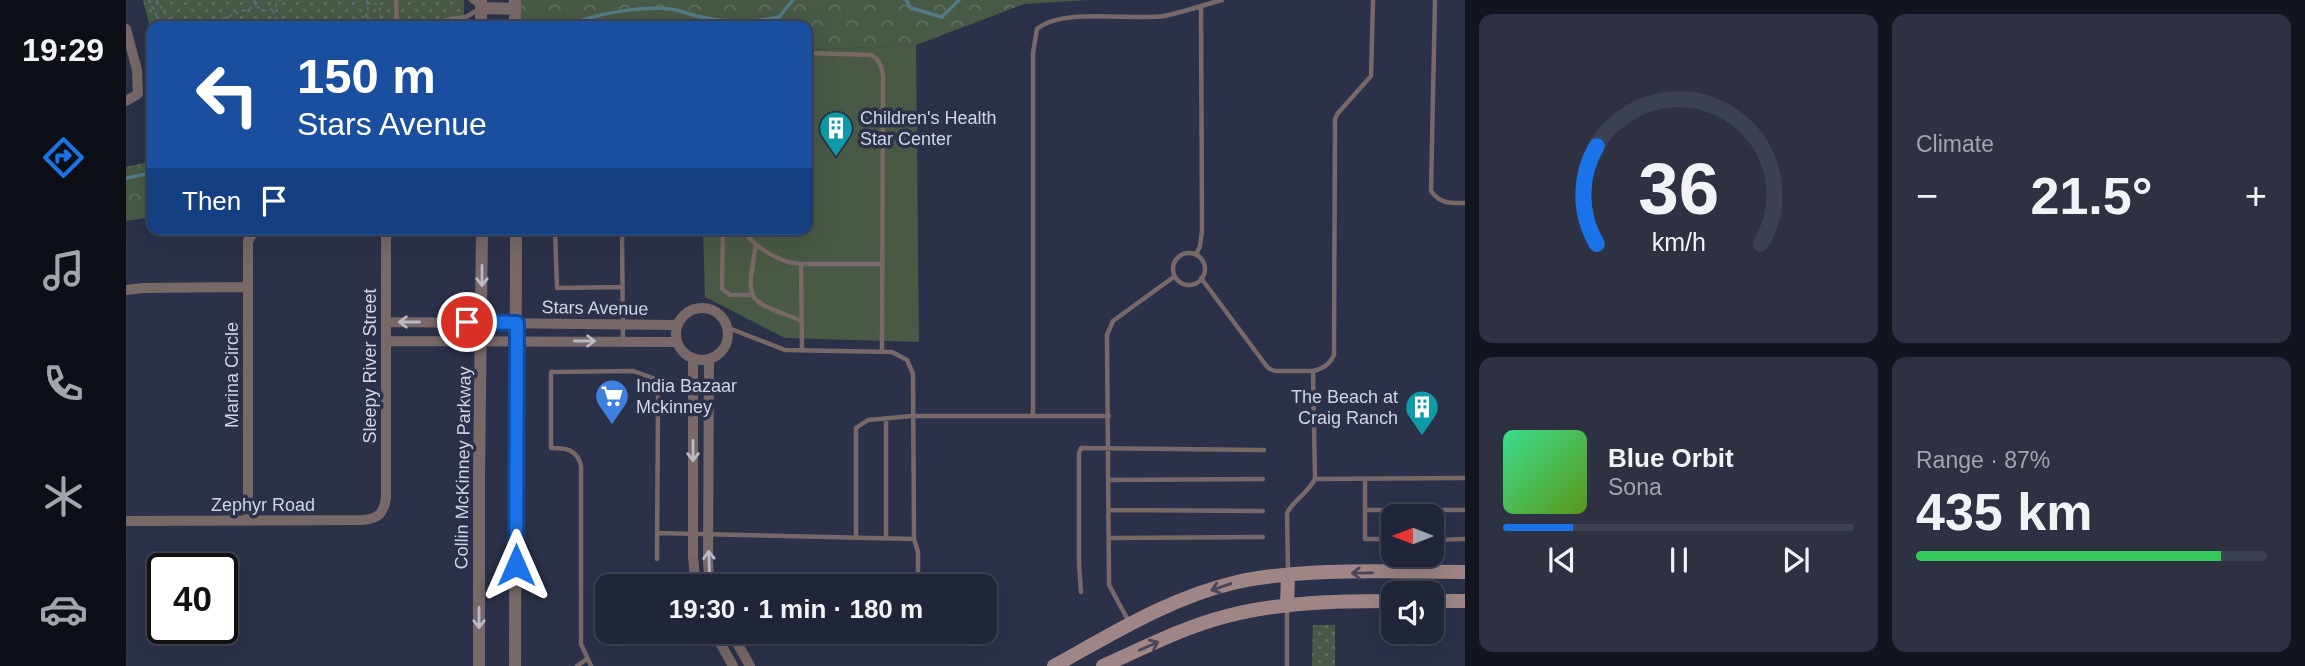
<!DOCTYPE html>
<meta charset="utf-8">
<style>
:root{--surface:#202537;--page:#2d3142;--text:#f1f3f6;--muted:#a2a5ad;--line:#3d4252;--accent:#1a73e8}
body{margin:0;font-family:Helvetica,sans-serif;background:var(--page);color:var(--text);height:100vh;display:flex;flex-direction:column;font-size:26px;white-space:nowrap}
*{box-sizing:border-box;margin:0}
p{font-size:23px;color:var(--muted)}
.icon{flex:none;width:38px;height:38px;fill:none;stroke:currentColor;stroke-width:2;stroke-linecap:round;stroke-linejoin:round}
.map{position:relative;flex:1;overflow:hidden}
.details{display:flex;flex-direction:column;gap:14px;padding:14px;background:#12141e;width:840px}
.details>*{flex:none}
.banner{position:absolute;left:21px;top:21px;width:665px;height:214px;border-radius:14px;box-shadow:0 7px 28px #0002,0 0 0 2px var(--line);background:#1a4fa0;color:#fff;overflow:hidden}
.needle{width:46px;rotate:270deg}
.controls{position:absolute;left:1255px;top:504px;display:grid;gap:14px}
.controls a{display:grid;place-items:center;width:63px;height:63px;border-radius:14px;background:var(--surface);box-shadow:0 7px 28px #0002,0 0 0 2px var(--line);font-size:35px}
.speed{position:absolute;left:21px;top:553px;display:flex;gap:14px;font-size:35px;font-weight:700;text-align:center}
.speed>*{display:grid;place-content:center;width:91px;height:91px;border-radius:50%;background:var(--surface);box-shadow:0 7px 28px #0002,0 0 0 2px var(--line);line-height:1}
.speed .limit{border:4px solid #111;border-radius:10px;background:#fff;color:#111}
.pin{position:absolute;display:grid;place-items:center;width:60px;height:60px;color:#fff;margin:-30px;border:4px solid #fff;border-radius:50%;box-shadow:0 2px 7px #0007}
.me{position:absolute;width:77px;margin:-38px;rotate:0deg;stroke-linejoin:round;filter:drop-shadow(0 0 5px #0008)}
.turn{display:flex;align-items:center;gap:24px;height:147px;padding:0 35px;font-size:32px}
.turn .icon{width:91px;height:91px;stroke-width:2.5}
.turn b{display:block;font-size:49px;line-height:60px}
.then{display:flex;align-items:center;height:66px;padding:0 35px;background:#0003;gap:14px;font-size:26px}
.big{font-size:52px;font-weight:800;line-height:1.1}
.details .tile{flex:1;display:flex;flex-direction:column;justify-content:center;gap:10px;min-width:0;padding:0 24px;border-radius:14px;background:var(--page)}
.details .dial{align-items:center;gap:0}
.dial svg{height:182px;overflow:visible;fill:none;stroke:var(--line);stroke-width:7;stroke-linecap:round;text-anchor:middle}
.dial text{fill:var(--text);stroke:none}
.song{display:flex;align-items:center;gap:21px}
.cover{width:84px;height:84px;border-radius:10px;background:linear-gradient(135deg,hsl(150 70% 55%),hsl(90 70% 35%))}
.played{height:7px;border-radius:4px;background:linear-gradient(90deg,var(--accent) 20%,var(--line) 20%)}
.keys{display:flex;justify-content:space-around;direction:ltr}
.heat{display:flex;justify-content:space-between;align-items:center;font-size:38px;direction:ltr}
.charge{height:10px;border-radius:5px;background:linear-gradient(90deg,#34c759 87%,var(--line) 0)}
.details .tiles{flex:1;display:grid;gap:14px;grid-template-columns:repeat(2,1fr)}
.trip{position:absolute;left:469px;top:574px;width:402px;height:70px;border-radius:14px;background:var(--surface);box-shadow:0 7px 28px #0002,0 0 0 2px var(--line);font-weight:800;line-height:70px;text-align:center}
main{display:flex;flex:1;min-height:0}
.tabs{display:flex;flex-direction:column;width:126px;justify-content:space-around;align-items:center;background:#0d0f16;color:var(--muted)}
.tabs .icon{width:49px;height:49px}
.tabs .on{color:var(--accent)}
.tabs b{font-size:32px;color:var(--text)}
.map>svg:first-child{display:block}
</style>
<main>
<nav class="tabs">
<b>19:29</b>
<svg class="icon on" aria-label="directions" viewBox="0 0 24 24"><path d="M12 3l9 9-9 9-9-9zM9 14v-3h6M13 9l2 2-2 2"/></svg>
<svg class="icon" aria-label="music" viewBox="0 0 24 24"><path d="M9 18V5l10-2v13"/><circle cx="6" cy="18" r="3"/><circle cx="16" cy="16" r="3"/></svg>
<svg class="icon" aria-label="phone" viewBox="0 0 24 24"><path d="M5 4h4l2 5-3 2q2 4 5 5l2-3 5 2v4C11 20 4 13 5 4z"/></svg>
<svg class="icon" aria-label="climate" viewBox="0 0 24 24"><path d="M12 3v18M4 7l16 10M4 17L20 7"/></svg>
<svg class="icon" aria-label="car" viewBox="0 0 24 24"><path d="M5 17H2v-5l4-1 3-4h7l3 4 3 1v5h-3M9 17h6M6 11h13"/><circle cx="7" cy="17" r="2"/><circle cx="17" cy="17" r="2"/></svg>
</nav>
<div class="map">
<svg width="1339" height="666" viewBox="0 0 1339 666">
<defs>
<pattern id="forest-crowns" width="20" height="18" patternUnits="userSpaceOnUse" patternTransform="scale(1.75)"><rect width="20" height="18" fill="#485945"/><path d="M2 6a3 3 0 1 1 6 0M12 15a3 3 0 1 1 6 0" fill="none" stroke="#617060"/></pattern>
<pattern id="park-dots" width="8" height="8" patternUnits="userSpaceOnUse" patternTransform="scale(1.75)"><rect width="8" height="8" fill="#485945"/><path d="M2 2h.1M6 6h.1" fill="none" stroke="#617060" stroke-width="1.8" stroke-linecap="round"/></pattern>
</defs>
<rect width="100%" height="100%" fill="#2b3149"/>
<path fill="#485945" d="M790 45 793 342 659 338 579 297 577 229H681V50Z"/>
<path fill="url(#forest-crowns)" d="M395 0H962L898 4 790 45 681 50V26H395Z
M26 161V217L0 221V167Z"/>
<path fill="url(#park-dots)" d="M17 0H338V26H26V35Z
M1187 625H1209V666H1186Z"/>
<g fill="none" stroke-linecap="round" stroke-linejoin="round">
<path stroke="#537a86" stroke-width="3.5" d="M780 0 785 8 816 17 833 0
M455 26 457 20C480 12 520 6 544 9 553 10 562 14 571 16 597 22 627 23 653 17L667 0
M0 178 26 173"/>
<path stroke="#64697f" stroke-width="2" stroke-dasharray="3.5 3.5" stroke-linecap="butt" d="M23 0 36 26
M30 0 42 18 57 26
M61 0H62
M128 0 130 6 139 11 147 9 154 0
M241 0 242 11 240 16 245 19 248 26
M241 3 250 4 254 9 255 18 247 25
M147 10 153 26
M90 21 130 6
M71 26 90 21 92 26
M209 26 240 16"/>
<path stroke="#786868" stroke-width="4.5" d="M270 0 271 26
M1309 0 1305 191C1314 204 1324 203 1339 203
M313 26 320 20 340 17 355 8 345 0
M681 53 745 55C753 59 755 65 757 75L756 352
M429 229 431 288 496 287
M496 229 497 340
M597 229 596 289 604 295H625
M618 229C624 246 657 264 675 264L676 351
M630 244C620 306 619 298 676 321
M1047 269a16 16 0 1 1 32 0a16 16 0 1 1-32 0Z
M1070 255 1074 246 1076 231 1075 6
M675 264H757
M1075 278 1142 368 1149 371H1187
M600 327 659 350 766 352 781 360 787 374 788 539 792 552V586
M907 416V53L911 29C938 7 1004 21 1038 16 1058 12 1077 5 1096 0
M760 419V538
M1189 479 1339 478
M1239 479V539H1267
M983 480 1137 479
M983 510 1137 511
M1239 510H1339
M531 533 788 539
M730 538V428L742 420 786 416H983
M983 538 1137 537
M1306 540 1339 539
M1162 571 1161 513C1168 500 1182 493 1189 479L1187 371C1198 368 1203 365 1208 355L1209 119 1212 113 1245 76 1247 0
M955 592 953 564V453L955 448 1138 450
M1003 622 983 585 981 335 987 321 1049 276
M451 666 461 659
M465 666 455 644V466C451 449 440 448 425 448V372L507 371 527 378 532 395 531 559
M1161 666V607"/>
<path stroke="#786868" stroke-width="10" d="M0 29 11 70 12 94 0 101
M0 290 17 288 122 287
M550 334a26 26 0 1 1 52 0a26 26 0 1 1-52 0Z
M260 322 551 325
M260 341 551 342
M567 359V557L570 586
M583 359 582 563 584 586
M0 521 237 520C252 519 258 513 260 498V234L258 229
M122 521V241L129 229
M588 632 607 666
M605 632 624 666"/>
<path stroke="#786868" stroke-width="12" d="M355 0V26
M389 0V26
M355 8 389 9
M353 666V475L356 229
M389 666 390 229"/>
<path stroke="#9f8585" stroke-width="14" d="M1306 601H1339
M1161 606 1162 575
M928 666C986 634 1045 597 1111 582 1179 567 1269 572 1339 572
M977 666C1017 648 1058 627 1101 616 1155 602 1211 601 1267 601"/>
</g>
<defs><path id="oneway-shaft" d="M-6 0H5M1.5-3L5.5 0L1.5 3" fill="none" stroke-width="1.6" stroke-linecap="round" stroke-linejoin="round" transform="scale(1.75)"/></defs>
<g stroke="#bab9c5">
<use href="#oneway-shaft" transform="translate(356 276) rotate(90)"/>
<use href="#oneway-shaft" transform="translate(283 322) rotate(-180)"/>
<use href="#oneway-shaft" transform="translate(459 341)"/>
<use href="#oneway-shaft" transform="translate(567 451) rotate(90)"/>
<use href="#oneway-shaft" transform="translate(583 561) rotate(-92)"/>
<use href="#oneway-shaft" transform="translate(353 618) rotate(90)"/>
</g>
<g stroke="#484658">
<use href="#oneway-shaft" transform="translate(1236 573) rotate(179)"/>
<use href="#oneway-shaft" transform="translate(1095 587) rotate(161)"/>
<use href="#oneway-shaft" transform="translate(1023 646) rotate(-24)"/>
</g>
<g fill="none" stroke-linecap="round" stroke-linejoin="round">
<g stroke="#114b97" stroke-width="18">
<path id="route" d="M341 322 391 323 390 565"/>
</g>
<use href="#route" stroke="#1a73e8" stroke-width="12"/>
</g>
<defs>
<g id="building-pin" transform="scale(1.75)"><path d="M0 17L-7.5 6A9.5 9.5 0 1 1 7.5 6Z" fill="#0f9aa8" stroke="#2b3149"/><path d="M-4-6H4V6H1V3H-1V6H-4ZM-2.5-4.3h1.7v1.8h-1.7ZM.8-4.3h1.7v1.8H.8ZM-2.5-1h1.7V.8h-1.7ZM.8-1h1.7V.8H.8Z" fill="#fff"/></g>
<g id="supermarket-pin" transform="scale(1.75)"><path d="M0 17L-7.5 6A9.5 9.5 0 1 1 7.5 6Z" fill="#3f7fe0" stroke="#2b3149"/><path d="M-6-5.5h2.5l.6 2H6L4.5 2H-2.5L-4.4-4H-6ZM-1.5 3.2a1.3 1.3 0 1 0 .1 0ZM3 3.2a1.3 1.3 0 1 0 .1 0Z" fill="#fff"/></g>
</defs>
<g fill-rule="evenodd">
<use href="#building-pin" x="710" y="128"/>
<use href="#supermarket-pin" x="486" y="396"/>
<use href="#building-pin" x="1296" y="407"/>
</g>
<g text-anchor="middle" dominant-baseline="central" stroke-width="7" stroke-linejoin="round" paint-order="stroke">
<g font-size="18" fill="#d0d4e4" stroke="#2b3149" text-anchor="start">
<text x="734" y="118">Children's Health<tspan x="734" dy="21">Star Center</tspan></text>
<text x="510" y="386">India Bazaar<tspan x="510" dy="21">Mckinney</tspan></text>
<text x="1272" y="397" text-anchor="end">The Beach at<tspan x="1272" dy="21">Craig Ranch</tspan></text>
</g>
<g font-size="18" fill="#d0d4e4" stroke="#2b3149">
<text transform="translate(469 308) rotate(1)">Stars Avenue</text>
<text transform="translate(244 366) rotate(-90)">Sleepy River Street</text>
<text transform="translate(106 375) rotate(-90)">Marina Circle</text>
<text transform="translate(337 468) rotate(-89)">Collin McKinney Parkway</text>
<text x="137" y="505">Zephyr Road</text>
</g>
</g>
</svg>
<div class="controls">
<a><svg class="needle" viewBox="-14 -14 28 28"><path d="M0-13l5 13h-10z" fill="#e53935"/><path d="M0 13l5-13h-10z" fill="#a2a5ad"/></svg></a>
<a><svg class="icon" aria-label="sound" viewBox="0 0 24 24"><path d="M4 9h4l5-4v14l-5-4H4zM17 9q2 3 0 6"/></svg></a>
</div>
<div class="speed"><div class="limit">40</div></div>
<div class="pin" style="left:341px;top:322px;background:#d93025"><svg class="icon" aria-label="arrive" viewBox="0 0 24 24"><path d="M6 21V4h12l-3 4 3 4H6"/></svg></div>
<svg class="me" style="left:390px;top:565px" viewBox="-20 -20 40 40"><path d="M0-17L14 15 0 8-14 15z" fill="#1a73e8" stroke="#fff" stroke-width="4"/></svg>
<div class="trip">19:30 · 1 min · 180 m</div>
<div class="banner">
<div class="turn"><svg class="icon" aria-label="left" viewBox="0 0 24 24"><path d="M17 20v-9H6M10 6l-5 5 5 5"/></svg><div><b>150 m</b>Stars Avenue</div></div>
<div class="then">Then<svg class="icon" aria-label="arrive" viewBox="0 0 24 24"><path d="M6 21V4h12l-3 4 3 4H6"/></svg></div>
</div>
</div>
<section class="details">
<div class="tiles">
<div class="tile dial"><svg viewBox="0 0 100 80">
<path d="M14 69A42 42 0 1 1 86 69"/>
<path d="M14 69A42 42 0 0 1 14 26" stroke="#1a73e8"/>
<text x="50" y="56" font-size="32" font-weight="700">36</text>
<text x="50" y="72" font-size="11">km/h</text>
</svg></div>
<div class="tile"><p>Climate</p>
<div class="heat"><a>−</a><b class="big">21.5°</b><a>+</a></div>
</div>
<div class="tile">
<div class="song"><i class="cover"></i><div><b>Blue Orbit</b><p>Sona</p></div></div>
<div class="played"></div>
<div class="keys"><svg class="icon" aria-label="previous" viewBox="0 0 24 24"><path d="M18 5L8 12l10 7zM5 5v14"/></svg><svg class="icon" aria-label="pause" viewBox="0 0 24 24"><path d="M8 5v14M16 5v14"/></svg><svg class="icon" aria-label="next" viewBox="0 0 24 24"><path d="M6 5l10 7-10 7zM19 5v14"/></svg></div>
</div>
<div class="tile"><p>Range · 87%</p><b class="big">435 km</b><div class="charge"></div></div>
</div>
</section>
</main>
